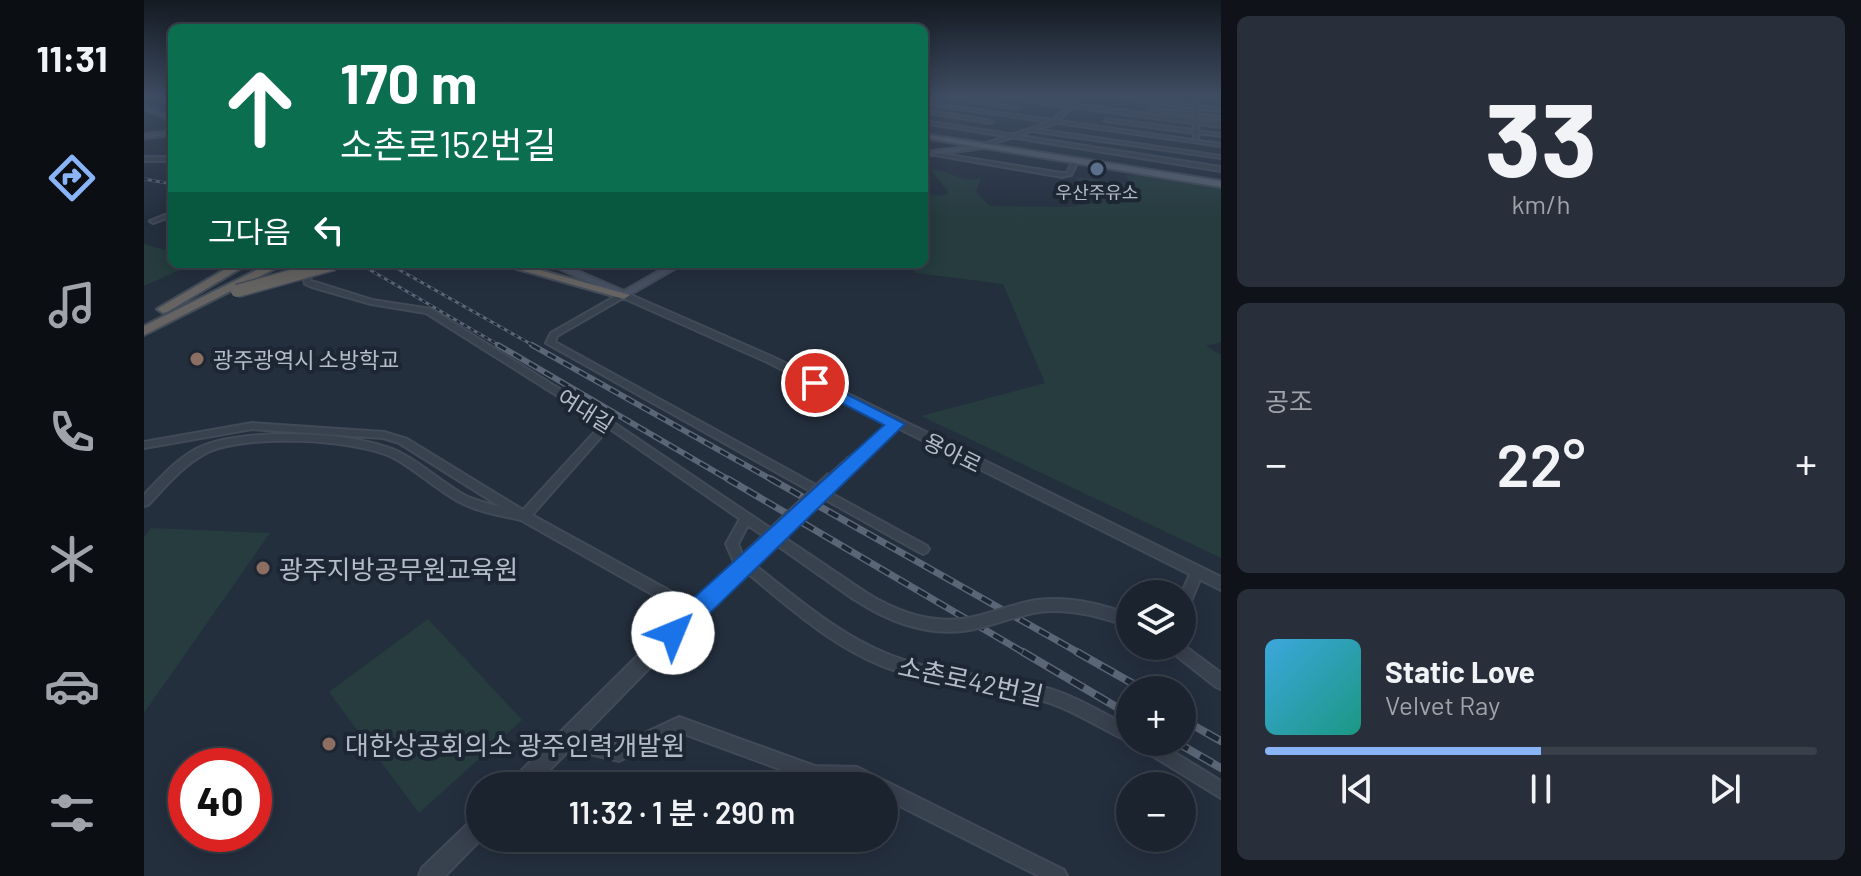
<!DOCTYPE html>
<html lang="ko">
<meta charset="utf-8">
<style>
:root{--surface:#1b232e;--page:#282f3a;--text:#f1f3f6;--muted:#a0a4aa;--line:#39404a;--accent:#8ab4f8}
body{margin:0;font-family:Barlow,"Noto Sans KR",sans-serif;background:var(--page);color:var(--text);height:100vh;display:flex;flex-direction:column;font-size:30px;white-space:nowrap}
*{box-sizing:border-box;margin:0}
p{font-size:26px;color:var(--muted)}
.icon{flex:none;width:44px;height:44px;fill:none;stroke:currentColor;stroke-width:2;stroke-linecap:round;stroke-linejoin:round}
.map{position:relative;flex:1;overflow:hidden}
.details{display:flex;flex-direction:column;gap:16px;padding:16px;background:#0f1319;width:640px}
.details>*{flex:none}
.hud{position:absolute;left:24px;top:24px;width:760px;height:244px;border-radius:12px;box-shadow:0 4px 20px #0003,0 0 0 2px var(--line);background:#0b6e4f;color:#fff;overflow:hidden}
.controls{position:absolute;left:972px;top:580px;display:grid;gap:16px}
.controls a{display:grid;place-items:center;width:80px;height:80px;border-radius:50%;background:var(--surface);box-shadow:0 4px 20px #0003,0 0 0 2px var(--line);font-size:40px}
.speed{position:absolute;left:24px;top:748px;display:flex;gap:16px;font-size:40px;font-weight:700;text-align:center}
.speed>*{display:grid;place-content:center;width:104px;height:104px;border-radius:50%;background:var(--surface);box-shadow:0 4px 20px #0003,0 0 0 2px var(--line);line-height:1}
.speed .limit{border:12px solid #d22;background:#fff;color:#111}
.pin{position:absolute;display:grid;place-items:center;width:68px;height:68px;color:#fff;margin:-34px;border:4px solid #fff;border-radius:50%;box-shadow:0 2px 8px #0007}
.me{position:absolute;width:88px;margin:-44px;rotate:45deg;stroke-linejoin:round;filter:drop-shadow(0 0 6px #0008)}
.turn{display:flex;align-items:center;gap:28px;height:168px;padding:0 40px;font-size:36px}
.turn .icon{width:104px;height:104px;stroke-width:2.5}
.turn b{display:block;font-size:56px;line-height:68px}
.then{display:flex;align-items:center;height:76px;padding:0 40px;background:#0003;gap:16px;font-size:30px}
.big{font-size:60px;font-weight:600;line-height:1.1}
.details .widget{flex:1;display:flex;flex-direction:column;justify-content:center;gap:12px;min-width:0;padding:0 28px;border-radius:12px;background:var(--page)}
.details .dial{align-items:center;gap:0}
.dial b{font-size:104px;line-height:1}
.song{display:flex;align-items:center;gap:24px}
.cover{width:96px;height:96px;border-radius:12px;background:linear-gradient(135deg,hsl(200 70% 55%),hsl(170 70% 35%))}
.played{height:8px;border-radius:4px;background:linear-gradient(90deg,var(--accent) 50%,var(--line) 50%)}
.keys{display:flex;justify-content:space-around;direction:ltr}
.heat{display:flex;justify-content:space-between;align-items:center;font-size:44px;direction:ltr}
.trip{position:absolute;left:322px;top:772px;width:432px;height:80px;border-radius:40px;background:var(--surface);box-shadow:0 4px 20px #0003,0 0 0 2px var(--line);font-weight:600;line-height:80px;text-align:center}
main{display:flex;flex:1;min-height:0}
.tabs{display:flex;flex-direction:column;width:144px;justify-content:space-around;align-items:center;background:#0b0e12;color:var(--muted)}
.tabs .icon{width:56px;height:56px}
.tabs .on{color:var(--accent)}
.tabs b{font-size:36px;color:var(--text)}
.map>svg:first-child{display:block}
</style>
<main>
<nav class="tabs">
<b>11:31</b>
<svg class="icon on" aria-label="directions" viewBox="0 0 24 24"><path d="M12 3l9 9-9 9-9-9zM9 14v-3h6M13 9l2 2-2 2"/></svg>
<svg class="icon" aria-label="music" viewBox="0 0 24 24"><path d="M9 18V5l10-2v13"/><circle cx="6" cy="18" r="3"/><circle cx="16" cy="16" r="3"/></svg>
<svg class="icon" aria-label="phone" viewBox="0 0 24 24"><path d="M5 4h4l2 5-3 2q2 4 5 5l2-3 5 2v4C11 20 4 13 5 4z"/></svg>
<svg class="icon" aria-label="climate" viewBox="0 0 24 24"><path d="M12 3v18M4 7l16 10M4 17L20 7"/></svg>
<svg class="icon" aria-label="car" viewBox="0 0 24 24"><path d="M5 17H2v-5l4-1 3-4h7l3 4 3 1v5h-3M9 17h6M6 11h13"/><circle cx="7" cy="17" r="2"/><circle cx="17" cy="17" r="2"/></svg>
<svg class="icon" aria-label="filters" viewBox="0 0 24 24"><path d="M4 7h16M4 17h16"/><circle cx="9" cy="7" r="2"/><circle cx="15" cy="17" r="2"/></svg>
</nav>
<div class="map">
<svg width="1077" height="876" viewBox="0 0 1077 876">
<rect width="100%" height="100%" fill="#242f3e"/>
<path fill="#263c3f" d="M786 169C806 170 818 184 837 178L832 192 846 206 921 207 960 202 930 177 986 184 982 175H1007L1077 187V342L1062 346 1077 355V558L777 416 901 383 859 284 772 273 764 264H780V193L798 196 805 193Z
M0 244 28 252V264H49L0 286Z
M7 528 126 533 0 713V537Z
M284 619 378 720 275 813 185 692Z"/>
<g fill="none" stroke-linecap="round" stroke-linejoin="round">
<g stroke="#414a57" stroke-width="4">
<path id="minor" d="M11 97H16L28 103V106Z
M800 97H811L876 108 874 109Z
M930 97H934L926 107H924Z
M964 97H978L1050 106V97H1054V106L1077 109V111L1054 109V114L1077 117V119L1054 116V131L1077 134V136L1054 133V138L1052 139 1050 138V133L961 121 963 119 1050 130V116L1004 109 1006 108 1050 113V108Z
M786 103 1077 144V146L787 105Z
M780 110 847 121 849 122 847 123 780 112Z
M780 121 1077 167V171L780 123Z
M890 129 1077 156V158L888 131Z
M780 151 918 173H923L929 160 934 161 927 175 918 177 780 153Z
M0 157H28V161H0Z
M28 212V216L9 223 6 221Z
M151 264H158L166 274 167 281 174 283 228 300 287 309 467 421 721 592 722 596 721 600 716 601 711 600 604 525 594 544 599 556C645 591 691 634 746 655 792 673 843 675 891 685 925 692 955 711 986 727V742H988L986 743 981 740C952 726 923 706 892 699 841 687 790 685 741 667 684 645 637 600 590 562L582 544 596 519 465 428 388 515 555 607 557 611 555 615 550 617 545 615 377 520C355 515 332 512 312 500 289 487 270 468 246 456 208 439 101 434 64 452 40 464 22 486 4 505L0 506V495C18 476 37 454 61 445 107 428 211 431 255 452 279 464 298 483 322 496 333 501 345 504 357 507L255 443 239 438 108 429 0 448V442L108 423 240 432 263 439 379 510 458 424 282 313 227 304 168 287 161 284 159 274Z
M477 293H480L484 295 413 336 411 342 783 546 785 549 783 552 779 554 775 552 402 343 407 333Z
M1053 567 1057 568 1059 572 1043 611 1038 613 1037 594 1049 568Z
M1038 644 1077 673V689L1072 687 1025 650 1023 646H1038Z
M535 717 671 766 713 767 920 870 923 876H895L740 798V786H718L712 783 671 782 535 732 475 761 422 748 417 745 414 740 417 735 422 732 475 745Z
M991 742H1013L1077 781V798L994 747Z"/>
</g>
<g stroke="#414a57" stroke-width="4">
<path id="tertiary" d="M857 97H872L1077 123V127L927 107 913 123 837 147V145L909 121 922 107Z
M480 292 631 358 1077 577V590L754 428 713 464H705L703 461 705 458 745 424 623 362 477 297V293Z
M550 604 556 606 558 611 556 616 390 786H366L369 779 544 606Z
M336 816V838H338L301 876H275L278 868 329 819Z"/>
</g>
<g stroke="#414a57" stroke-width="4">
<path id="secondary" d="M0 105 28 117V121L0 109Z
M28 131V135L0 138V134Z
M841 145 839 148 780 156V152Z
M405 264H418L480 291 527 264H539L480 298Z"/>
</g>
<g stroke="#414a57" stroke-width="4">
<path id="primary" d="M780 134 1077 181V187L780 138Z"/>
</g>
<g stroke="#434c59" stroke-width="4">
<path id="trunk" d="M90 264H104L23 312 19 313 13 309Z
M125 264H140L0 335V326Z
M355 264H374L486 295 480 299Z"/>
</g>
<use href="#minor" fill="#38414e" fill-rule="evenodd"/>
<use href="#tertiary" fill="#38414e" fill-rule="evenodd"/>
<use href="#secondary" fill="#465061" fill-rule="evenodd"/>
<use href="#primary" fill="#56606e" fill-rule="evenodd"/>
<use href="#trunk" fill="#656462" fill-rule="evenodd"/>
<g stroke="#5a6575" stroke-width="3">
<path id="rail-far3" d="M0 179 28 184
M216 264 358 347
M245 264 392 347"/>
</g>
<g stroke="#5a6575" stroke-width="6">
<path id="rail-far2" d="M354 345 587 481
M388 345 630 481"/>
</g>
<g stroke="#5a6575" stroke-width="7">
<path id="rail-far1" d="M584 479 882 654
M627 479 937 654"/>
</g>
<g stroke="#5a6575" stroke-width="8">
<path id="rail" d="M879 652 986 715
M933 652 1000 690
M1038 719 1077 741
M1032 742 1077 768"/>
</g>
<use href="#rail-far3" stroke="#1d2633" stroke-width="2" stroke-dasharray="4" stroke-linecap="butt"/>
<use href="#rail-far2" stroke="#1d2633" stroke-width="3" stroke-dasharray="9" stroke-linecap="butt"/>
<use href="#rail-far1" stroke="#1d2633" stroke-width="4" stroke-dasharray="11" stroke-linecap="butt"/>
<use href="#rail" stroke="#1d2633" stroke-width="5" stroke-dasharray="14" stroke-linecap="butt"/>
<g stroke="#414a57" stroke-width="16" stroke-linecap="butt">
<path id="minor-bridge" d="M716 596C752 619 792 633 834 622 854 617 874 609 894 606 926 602 957 610 986 621"/>
</g>
<g stroke="#414a57" stroke-width="15" stroke-linecap="butt">
<path id="tertiary-bridge-far1" d="M687 481 709 461"/>
</g>
<g stroke="#414a57" stroke-width="19" stroke-linecap="butt">
<path id="tertiary-bridge" d="M550 611 690 479"/>
</g>
<g stroke="#434c59" stroke-width="15" stroke-linecap="butt">
<path id="trunk-bridge" d="M93 291 190 264"/>
</g>
<use href="#minor-bridge" stroke="#38414e" stroke-width="12"/>
<use href="#tertiary-bridge-far1" stroke="#38414e" stroke-width="11"/>
<use href="#tertiary-bridge" stroke="#38414e" stroke-width="15"/>
<use href="#trunk-bridge" stroke="#656462" stroke-width="12"/>
</g>
<linearGradient id="sky" x2="0" y2="1"><stop stop-color="#141a22"/><stop offset="0.44" stop-color="#3f4d63"/><stop offset="1" stop-color="#3f4d63" stop-opacity="0"/></linearGradient>
<rect width="1077" height="220" fill="url(#sky)"/>
<path fill="#1a73e8" stroke="#114b97" stroke-width="2" d="M671 378 761 424 537 641 529 644 520 641 517 633 520 625 740 425 665 386 663 383Z"/>
<circle fill="#5c6f8a" stroke="#1d2633" stroke-width="3" cx="953" cy="169" r="8"/>
<g fill="#8d6e63" stroke="#1d2633" stroke-width="3">
<circle cx="53" cy="359" r="8"/>
<circle cx="119" cy="568" r="8"/>
<circle cx="185" cy="744" r="8"/>
</g>
<g text-anchor="middle" dominant-baseline="central" stroke-width="8" stroke-linejoin="round" paint-order="stroke">
<g font-size="18" fill="#b4bcc9" stroke="#1d2633">
<text x="953" y="192">우산주유소</text>
</g>
<g font-size="22" fill="#b4bcc9" stroke="#1d2633" text-anchor="start">
<text x="69" y="359">광주광역시 소방학교</text>
</g>
<g font-size="22" fill="#b4bcc9" stroke="#1d2633">
<text transform="translate(442 410) rotate(32)">여대길</text>
<text transform="translate(809 452) rotate(26)">용아로</text>
</g>
<g font-size="26" fill="#b4bcc9" stroke="#1d2633" text-anchor="start">
<text x="135" y="568">광주지방공무원교육원</text>
<text x="201" y="744">대한상공회의소 광주인력개발원</text>
</g>
<g font-size="26" fill="#b4bcc9" stroke="#1d2633">
<text transform="translate(827 680) rotate(12)">소촌로42번길</text>
</g>
</g>
</svg>
<div class="controls">
<a><svg class="icon" aria-label="layers" viewBox="0 0 24 24"><path d="M12 4l9 5-9 5-9-5zM3 14l9 5 9-5"/></svg></a>
<a>+</a>
<a>−</a>
</div>
<div class="speed"><div class="limit">40</div></div>
<div class="pin" style="left:671px;top:383px;background:#d93025"><svg class="icon" aria-label="arrive" viewBox="0 0 24 24"><path d="M6 21V4h12l-3 4 3 4H6"/></svg></div>
<svg class="me" style="left:529px;top:633px" viewBox="-20 -20 40 40"><circle r="19" fill="#fff"/><path d="M0-13L10 11 0 6-10 11z" fill="#1a73e8"/></svg>
<div class="trip">11:32 · 1 분 · 290 m</div>
<div class="hud">
<div class="turn"><svg class="icon" aria-label="ahead" viewBox="0 0 24 24"><path d="M12 20V5M6 11l6-6 6 6"/></svg><div><b>170 m</b>소촌로152번길</div></div>
<div class="then">그다음<svg class="icon" aria-label="left" viewBox="0 0 24 24"><path d="M17 20v-9H6M10 6l-5 5 5 5"/></svg></div>
</div>
</div>
<section class="details">
<div class="widget dial"><b>33</b><p>km/h</p></div>
<div class="widget"><p>공조</p>
<div class="heat"><a>−</a><b class="big">22°</b><a>+</a></div>
</div>
<div class="widget">
<div class="song"><i class="cover"></i><div><b>Static Love</b><p>Velvet Ray</p></div></div>
<div class="played"></div>
<div class="keys"><svg class="icon" aria-label="previous" viewBox="0 0 24 24"><path d="M18 5L8 12l10 7zM5 5v14"/></svg><svg class="icon" aria-label="pause" viewBox="0 0 24 24"><path d="M8 5v14M16 5v14"/></svg><svg class="icon" aria-label="next" viewBox="0 0 24 24"><path d="M6 5l10 7-10 7zM19 5v14"/></svg></div>
</div>
</section>
</main>
